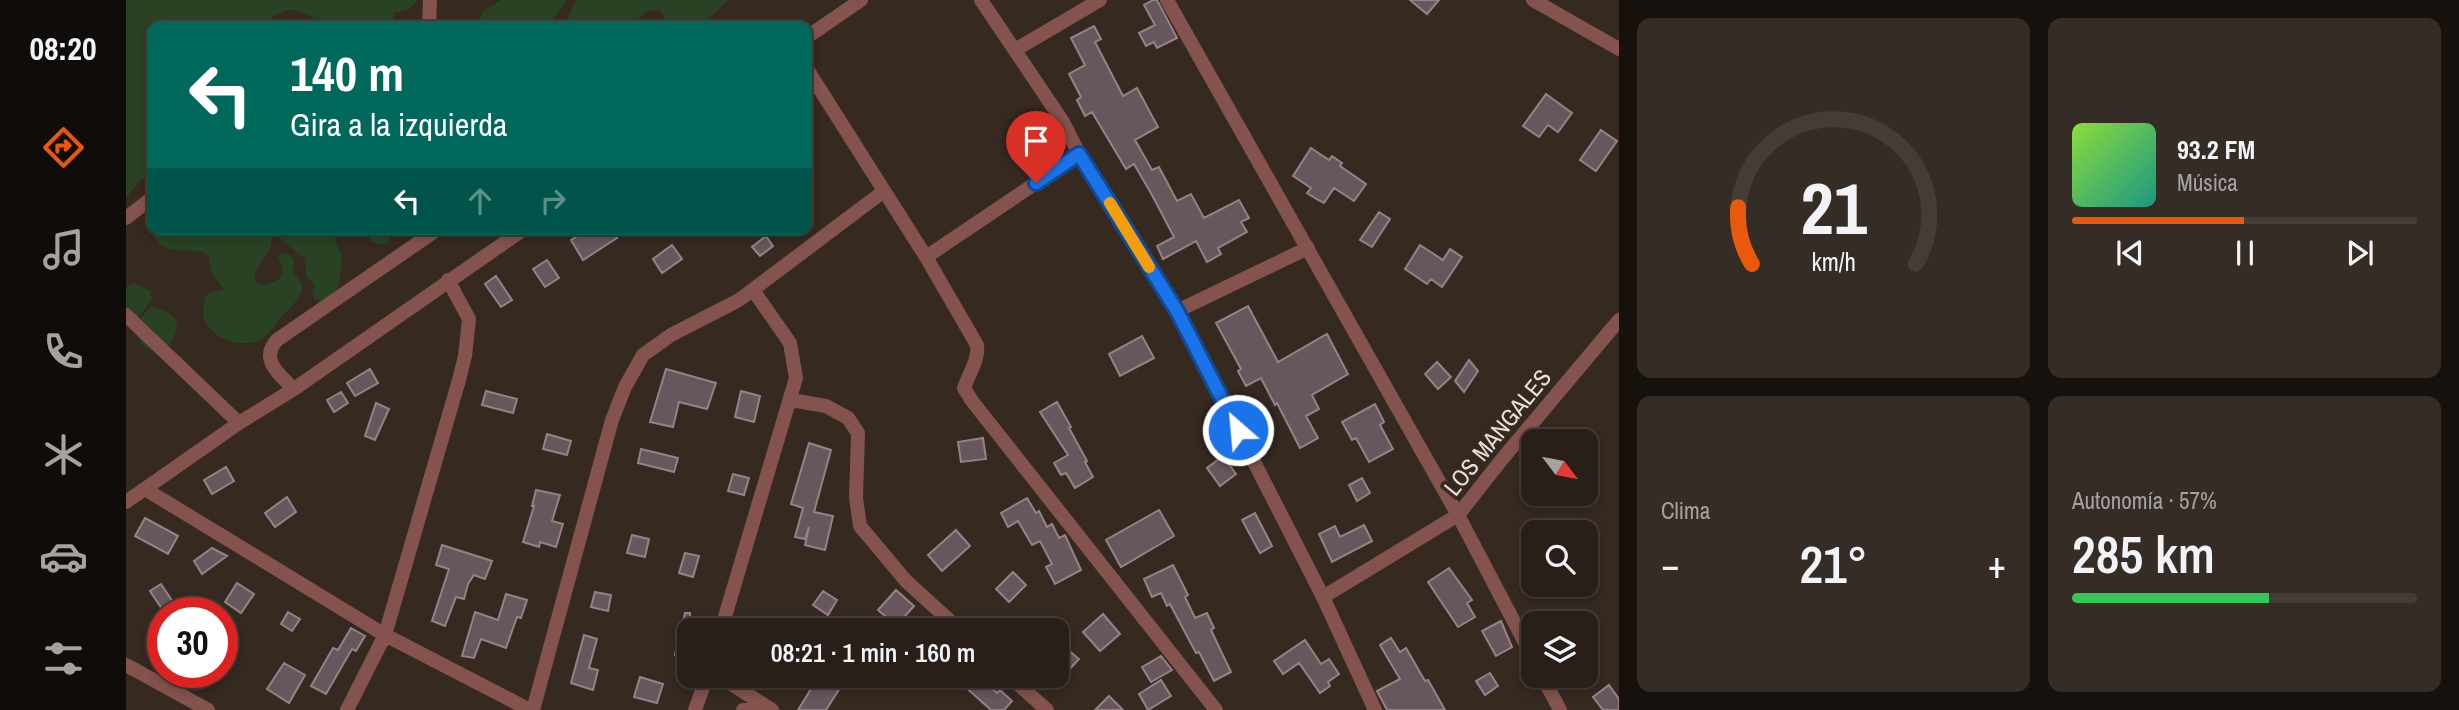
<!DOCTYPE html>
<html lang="es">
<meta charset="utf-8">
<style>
:root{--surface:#281f18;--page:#342c25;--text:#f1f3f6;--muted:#a5a2a2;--line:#443d37;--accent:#ea580c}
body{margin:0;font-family:"Archivo Narrow",sans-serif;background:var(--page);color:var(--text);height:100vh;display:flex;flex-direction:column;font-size:26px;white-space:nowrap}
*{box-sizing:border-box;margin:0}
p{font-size:23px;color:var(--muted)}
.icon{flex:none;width:38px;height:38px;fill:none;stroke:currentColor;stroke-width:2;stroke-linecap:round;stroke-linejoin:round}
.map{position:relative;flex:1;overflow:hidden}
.drawer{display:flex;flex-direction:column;gap:18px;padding:18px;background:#16110d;width:840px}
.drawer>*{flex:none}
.guide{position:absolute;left:21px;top:21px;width:665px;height:214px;border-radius:14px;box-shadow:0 4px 10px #0003,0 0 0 2px var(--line);background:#00695c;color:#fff;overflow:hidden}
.needle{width:46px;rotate:122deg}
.tools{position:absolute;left:1395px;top:429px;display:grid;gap:14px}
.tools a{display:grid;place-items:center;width:77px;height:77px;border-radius:14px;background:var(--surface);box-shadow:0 4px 10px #0003,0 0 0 2px var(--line);font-size:35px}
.speed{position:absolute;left:21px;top:597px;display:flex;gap:14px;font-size:35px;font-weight:700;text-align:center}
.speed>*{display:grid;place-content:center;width:91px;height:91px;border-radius:50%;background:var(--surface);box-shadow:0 4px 10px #0003,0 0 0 2px var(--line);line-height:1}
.speed .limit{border:10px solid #d22;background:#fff;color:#111}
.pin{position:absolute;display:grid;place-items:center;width:60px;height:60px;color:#fff;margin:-72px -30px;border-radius:50% 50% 50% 0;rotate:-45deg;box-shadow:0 0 7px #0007}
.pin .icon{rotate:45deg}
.me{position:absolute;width:77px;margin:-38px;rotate:333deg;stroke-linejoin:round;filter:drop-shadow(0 0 5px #0008)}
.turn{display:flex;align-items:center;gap:24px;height:147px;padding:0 28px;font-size:32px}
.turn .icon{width:91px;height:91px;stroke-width:2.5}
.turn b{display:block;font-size:49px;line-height:60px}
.lanes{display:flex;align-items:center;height:66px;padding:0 28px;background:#0003;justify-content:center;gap:35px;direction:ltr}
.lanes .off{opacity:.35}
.big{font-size:52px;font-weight:600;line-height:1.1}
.drawer .tile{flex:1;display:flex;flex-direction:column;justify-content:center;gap:10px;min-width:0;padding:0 24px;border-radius:14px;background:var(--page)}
.drawer .dial{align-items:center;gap:0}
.dial svg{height:182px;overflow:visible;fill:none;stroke:var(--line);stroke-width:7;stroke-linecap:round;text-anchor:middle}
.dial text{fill:var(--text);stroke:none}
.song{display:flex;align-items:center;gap:21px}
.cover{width:84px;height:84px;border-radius:10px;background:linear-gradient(135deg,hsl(90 70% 55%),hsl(170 70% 35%))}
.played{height:7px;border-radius:4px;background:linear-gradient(90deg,var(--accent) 50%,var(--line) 50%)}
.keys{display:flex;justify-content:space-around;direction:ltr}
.heat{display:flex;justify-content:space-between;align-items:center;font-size:38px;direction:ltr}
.charge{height:10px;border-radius:5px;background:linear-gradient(90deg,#34c759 57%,var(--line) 0)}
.drawer .tiles{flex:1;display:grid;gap:18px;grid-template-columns:repeat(2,1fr)}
.trip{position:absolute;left:551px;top:618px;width:392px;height:70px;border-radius:14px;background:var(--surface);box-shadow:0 4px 10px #0003,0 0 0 2px var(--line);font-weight:600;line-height:70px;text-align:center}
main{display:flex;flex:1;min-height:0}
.menu{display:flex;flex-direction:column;width:126px;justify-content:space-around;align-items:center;background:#100c0a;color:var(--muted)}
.menu .icon{width:49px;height:49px}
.menu .on{color:var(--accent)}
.menu b{font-size:32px;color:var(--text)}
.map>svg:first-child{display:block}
</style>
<main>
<nav class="menu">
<b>08:20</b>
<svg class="icon on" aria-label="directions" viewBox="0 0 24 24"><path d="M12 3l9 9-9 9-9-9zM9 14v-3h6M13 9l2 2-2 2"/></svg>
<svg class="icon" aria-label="music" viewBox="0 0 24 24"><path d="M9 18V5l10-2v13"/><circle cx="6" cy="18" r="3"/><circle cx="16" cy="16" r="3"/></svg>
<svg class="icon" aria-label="phone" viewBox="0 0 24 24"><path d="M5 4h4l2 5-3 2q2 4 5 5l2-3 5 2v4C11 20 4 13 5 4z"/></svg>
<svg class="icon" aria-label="climate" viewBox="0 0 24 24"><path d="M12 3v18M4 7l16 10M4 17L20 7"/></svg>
<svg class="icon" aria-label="car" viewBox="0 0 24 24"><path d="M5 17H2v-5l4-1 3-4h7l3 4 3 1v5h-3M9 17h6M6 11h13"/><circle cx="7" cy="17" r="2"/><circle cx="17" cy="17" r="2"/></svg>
<svg class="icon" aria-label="filters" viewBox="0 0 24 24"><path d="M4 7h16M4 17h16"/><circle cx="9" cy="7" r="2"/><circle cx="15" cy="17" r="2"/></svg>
</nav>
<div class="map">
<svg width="1493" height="710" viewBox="0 0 1493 710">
<rect width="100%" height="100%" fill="#352920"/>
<path fill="#294223" d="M0 0H291L283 9 268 13 266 26H199C176 9 160 1 138 26H26V175L13 181 0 198Z
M375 0H441L424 23V26H349L358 10Z
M449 0H603L575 26H539V18L533 10 520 12 510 21 496 26H444L442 18Z
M26 229H148L144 249 129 272V282L138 285 154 279 157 270 152 255 161 253 168 259 167 272 177 286C174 300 165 307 156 317 148 325 144 335 133 340 114 349 86 339 78 319 76 313 78 304 79 297L83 293 98 289 86 274 82 256 77 252C58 249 30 256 26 229Z
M151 229H212L209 237C210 243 213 247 215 253 218 261 213 292 206 297 203 300 199 300 196 302L188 298 186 290 189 285 180 277 179 259 154 238Z
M236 229H272L261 243 253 245 245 241Z
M9 283 24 291 26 300 11 318 0 317V287Z
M26 306 43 313 51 321C51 334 45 345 34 353 6 350 6 321 26 306Z"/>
<path fill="#67565c" stroke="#958288" stroke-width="2" d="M1027 0H1031L1051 38 1031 48 1028 42 1020 46 1013 33 1029 25 1018 5Z
M1284 0H1313L1301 14Z
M968 26 975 39 969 42 997 96 1011 88 1032 127 1009 140 1026 170 1033 167 1051 201 1065 194 1078 218 1113 200 1123 218 1115 222 1121 232 1092 248 1095 254 1081 262 1070 241 1037 259 1031 246 1048 237 1026 195 1008 164 1000 169 966 112 959 116 951 100 955 97 943 74 959 65 945 38Z
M1420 94 1446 113 1432 132 1422 125 1413 137 1397 126Z
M1475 130 1491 141 1470 171 1454 160Z
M1185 148 1203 160 1206 156 1216 163 1214 166 1240 184 1228 201 1208 188 1198 203 1192 200 1181 193 1185 188 1167 176Z
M1253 212 1264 219 1246 247 1234 240Z
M462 229H485L491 238 457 260 445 240Z
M640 236 647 246 634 256 626 247Z
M546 245 556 259 536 273 527 259Z
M1294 245 1317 260 1324 249 1336 257 1316 287 1305 279 1301 284 1279 269Z
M421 260 433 278 419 287 407 269Z
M370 276 386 300 375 307 359 284Z
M1122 306 1152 362 1201 334 1222 374 1186 395 1193 409 1180 416 1192 438 1174 448 1151 403 1149 405 1135 378 1120 386 1112 371 1115 369 1090 323Z
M1016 336 1028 358 994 376 983 354Z
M1343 360 1352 371 1338 392 1329 381Z
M1311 362 1325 377 1312 389 1299 374Z
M244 369 252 383 229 396 221 383Z
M540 369 590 383 581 409 553 402 547 427 524 422Z
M360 391 391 399 387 413 356 405Z
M615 391 634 396 628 422 609 417Z
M215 392 222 403 208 412 201 400Z
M931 402 945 427 943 428 961 461 959 462 967 477 949 488 940 473 935 475 928 463 942 455 914 412Z
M250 403 263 409 249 440 239 436Z
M1249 404 1258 422 1254 425 1267 449 1243 462 1230 438 1226 440 1216 422Z
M421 434 445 441 441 455 417 449Z
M857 438 860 459 835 462 832 442Z
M683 443 705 450 688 512 707 516 699 550 679 545 683 527 679 539 669 537 677 508 665 504Z
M515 449 552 458 548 472 512 463Z
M1097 456 1110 474 1094 486 1081 468Z
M100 467 108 481 86 494 78 480Z
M607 474 623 478 618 495 602 491Z
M1236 478 1244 493 1231 501 1223 485Z
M410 490 434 495 426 521 437 524 430 547 414 542 413 547 397 542 408 506H406Z
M161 497 170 512 149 527 139 513Z
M901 498 910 513 913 511 921 527 926 524 933 538 939 535 955 570 929 584 920 567 926 564 914 541 906 545 892 521 882 527 875 513Z
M1033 510 1048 536 995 567 980 540Z
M1129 513 1146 546 1134 553 1116 520Z
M19 518 52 536 42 554 9 536Z
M1238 525 1246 541 1206 562 1193 534 1209 526 1214 537Z
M830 530 844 546 816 571 802 555Z
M506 535 523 539 519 557 501 553Z
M316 545 366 561 359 579 348 575 342 584 338 599 330 597 319 626 306 621 323 569 310 565Z
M86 548 101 556 76 574 68 561Z
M559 553 573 556 567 577 553 573Z
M1047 565 1062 595 1059 597 1069 618 1081 613 1088 628 1085 630 1105 672 1088 681 1073 652 1070 653 1044 604 1041 606 1035 593 1026 597 1018 579Z
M1323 568 1346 600 1341 603 1349 617 1332 627 1302 582Z
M887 572 900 585 883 602 870 589Z
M111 583 128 594 115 613 99 602Z
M35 584 49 605 40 612H38L24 591Z
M770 590 788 606 770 626 752 610Z
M697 591 711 600 702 615 687 605Z
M469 592 485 595 482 611 465 607Z
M380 594 401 600 395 618 391 617 380 648 355 639 348 658 336 656 349 612 372 620Z
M162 612 174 619 166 631 155 624Z
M559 613H564V658L549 655Z
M977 614 994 634 974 651 957 632Z
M1375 621 1386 647 1370 656 1356 631Z
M225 628 239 636 230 651 226 649 200 694 185 686 207 648 212 650Z
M458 635 471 639 463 668 472 670 467 690 445 683Z
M1265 638 1274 652 1280 648 1299 681 1302 680 1319 710H1261L1251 691 1274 679 1254 645Z
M1179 640 1195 664 1203 659 1213 674 1202 682 1204 686 1194 693 1173 663 1157 674 1148 661Z
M941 649 953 659 931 683V660Z
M1035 656 1046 670 1025 682 1016 667Z
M158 663 179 675 163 703 141 689Z
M1364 673 1372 686 1359 695 1350 681Z
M674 676H712L719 680 700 710H672L688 684Z
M827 676H852L871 693 874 690 886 701 878 710H865Z
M514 677 537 684 531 703 508 697Z
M1035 680 1045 696 1022 710 1013 694Z
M1483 685 1493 699V710H1477L1467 697Z
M983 696 997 710H969Z"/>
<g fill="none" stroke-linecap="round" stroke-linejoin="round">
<path stroke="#84534e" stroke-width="14" d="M855 0 937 122 953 154 1051 311 1197 597 1249 710
M1041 0 1332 515 1407 658
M1407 0 1493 49
M303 26 304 0
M681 37 735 0
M889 50 974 0
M681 69 800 257 851 345C853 360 843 373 838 388L846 401 1090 710
M0 218 26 198
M800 257 953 154
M1051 311 1182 248
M0 315 113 423
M168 389C154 375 133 360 151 340L312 229
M665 400 700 406 722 418 732 433 730 498 734 526 780 581 834 630
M19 489 259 635 404 710
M0 502 113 423 168 389 398 229
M1197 597 1332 515 1377 458 1493 320
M595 630 670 378 664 343 627 290
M0 665 82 710
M593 676 646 710
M883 676 921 710
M1416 676 1434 710
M221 710 259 635 333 380 339 356 343 319 322 280
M407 710 486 420 499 387 517 355 545 335 613 300 758 191
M569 710 581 676
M617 710H635"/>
</g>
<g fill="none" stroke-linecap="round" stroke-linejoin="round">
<g stroke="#114b97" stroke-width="18">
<path id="route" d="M910 183 953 154 1051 311 1112 430"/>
</g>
<use href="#route" stroke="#1a73e8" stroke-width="12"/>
<path stroke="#f59e0b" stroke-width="12" d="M984 203 1023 267"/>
</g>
<g text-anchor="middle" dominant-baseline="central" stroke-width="7" stroke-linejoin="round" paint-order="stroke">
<g font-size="24" fill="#e8e0da" stroke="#352920">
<text transform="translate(1371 432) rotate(-51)">LOS MANGALES</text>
</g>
</g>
</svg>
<div class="tools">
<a><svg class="needle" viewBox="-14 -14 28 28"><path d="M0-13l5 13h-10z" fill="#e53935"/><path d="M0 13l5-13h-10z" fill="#a5a2a2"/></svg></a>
<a><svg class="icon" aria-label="search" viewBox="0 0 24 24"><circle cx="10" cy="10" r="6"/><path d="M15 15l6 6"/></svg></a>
<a><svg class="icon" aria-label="layers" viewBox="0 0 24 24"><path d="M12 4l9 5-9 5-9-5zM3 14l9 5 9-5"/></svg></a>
</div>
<div class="speed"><div class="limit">30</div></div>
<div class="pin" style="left:910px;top:183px;background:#d93025"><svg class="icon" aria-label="arrive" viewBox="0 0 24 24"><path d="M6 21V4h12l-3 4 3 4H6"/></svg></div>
<svg class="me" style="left:1112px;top:430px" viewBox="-20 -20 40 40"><circle r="17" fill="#1a73e8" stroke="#fff" stroke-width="3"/><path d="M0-11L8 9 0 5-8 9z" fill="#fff"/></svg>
<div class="trip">08:21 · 1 min · 160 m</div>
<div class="guide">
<div class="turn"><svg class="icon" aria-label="left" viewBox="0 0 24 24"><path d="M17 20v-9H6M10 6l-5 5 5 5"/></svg><div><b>140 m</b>Gira a la izquierda</div></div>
<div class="lanes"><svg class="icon" aria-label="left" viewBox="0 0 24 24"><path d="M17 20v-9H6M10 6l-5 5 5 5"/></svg><svg class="icon off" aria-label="ahead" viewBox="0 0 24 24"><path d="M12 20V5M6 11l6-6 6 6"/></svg><svg class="icon off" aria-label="right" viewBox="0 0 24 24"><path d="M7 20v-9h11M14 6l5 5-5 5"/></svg></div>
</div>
</div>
<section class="drawer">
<div class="tiles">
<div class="tile dial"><svg viewBox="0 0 100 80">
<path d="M14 69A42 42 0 1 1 86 69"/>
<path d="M14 69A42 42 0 0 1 8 44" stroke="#ea580c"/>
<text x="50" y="56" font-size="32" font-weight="700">21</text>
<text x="50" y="72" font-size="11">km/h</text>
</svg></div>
<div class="tile">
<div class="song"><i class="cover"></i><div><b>93.2 FM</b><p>Música</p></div></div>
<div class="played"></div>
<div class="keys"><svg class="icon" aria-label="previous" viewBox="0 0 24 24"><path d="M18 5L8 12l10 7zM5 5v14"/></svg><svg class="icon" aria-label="pause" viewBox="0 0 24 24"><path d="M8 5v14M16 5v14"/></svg><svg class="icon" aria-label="next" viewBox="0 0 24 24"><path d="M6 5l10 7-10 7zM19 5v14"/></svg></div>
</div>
<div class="tile"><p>Clima</p>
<div class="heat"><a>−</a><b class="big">21°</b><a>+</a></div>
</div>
<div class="tile"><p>Autonomía · 57%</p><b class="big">285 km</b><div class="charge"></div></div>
</div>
</section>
</main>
